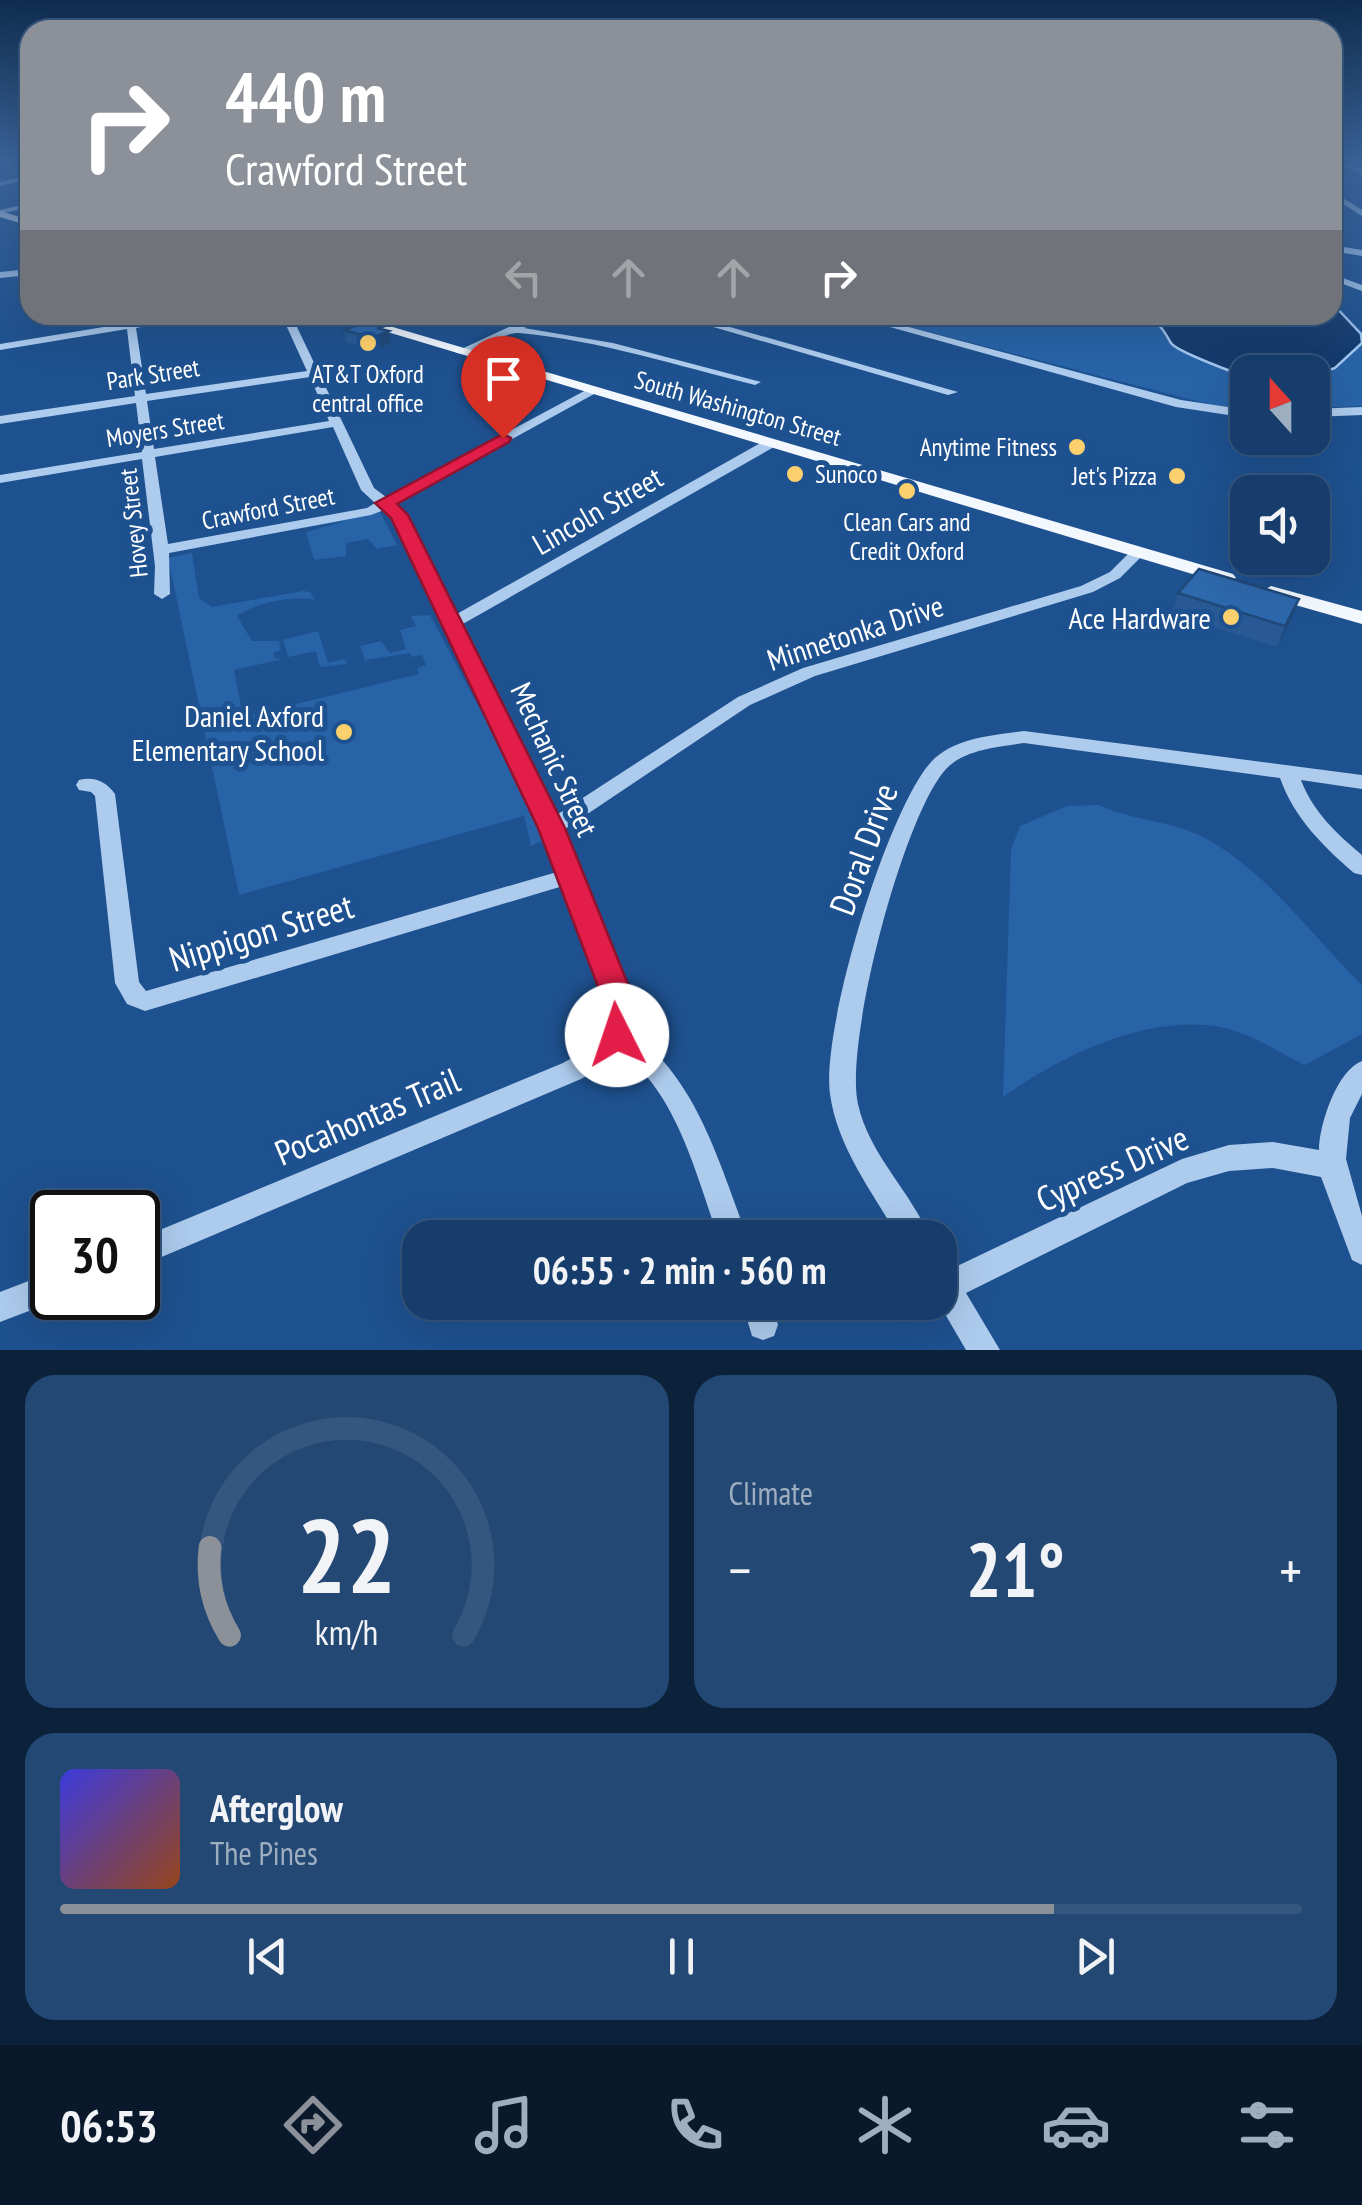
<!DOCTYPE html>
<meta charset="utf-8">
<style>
:root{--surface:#163d6b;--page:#234873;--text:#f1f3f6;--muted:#9eaec1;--line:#35567e;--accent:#8c9099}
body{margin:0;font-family:"PT Sans Narrow",sans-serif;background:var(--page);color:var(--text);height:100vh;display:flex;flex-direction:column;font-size:38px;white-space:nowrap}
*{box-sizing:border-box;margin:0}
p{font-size:32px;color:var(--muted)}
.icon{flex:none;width:55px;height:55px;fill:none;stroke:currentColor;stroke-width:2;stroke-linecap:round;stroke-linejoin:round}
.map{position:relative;height:1350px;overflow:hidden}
.side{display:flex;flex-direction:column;gap:25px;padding:25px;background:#0c223b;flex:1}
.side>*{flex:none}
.banner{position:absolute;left:20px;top:20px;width:1322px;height:305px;border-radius:30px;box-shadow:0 10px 40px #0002,0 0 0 2px var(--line);background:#8c9099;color:#fff;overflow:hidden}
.needle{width:65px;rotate:339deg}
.controls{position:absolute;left:1230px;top:355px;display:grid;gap:20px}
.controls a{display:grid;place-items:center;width:100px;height:100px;border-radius:20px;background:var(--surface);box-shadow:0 10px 40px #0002,0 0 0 2px var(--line);font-size:50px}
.speed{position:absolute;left:30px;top:1190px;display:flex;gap:20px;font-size:50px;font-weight:700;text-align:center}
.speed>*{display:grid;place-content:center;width:130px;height:130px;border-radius:50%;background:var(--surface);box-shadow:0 10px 40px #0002,0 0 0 2px var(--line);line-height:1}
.speed .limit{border:5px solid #111;border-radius:15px;background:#fff;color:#111}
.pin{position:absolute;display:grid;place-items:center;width:85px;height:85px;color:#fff;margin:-102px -42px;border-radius:50% 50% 50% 0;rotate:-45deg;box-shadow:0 0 10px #0007}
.pin .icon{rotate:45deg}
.me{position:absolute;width:110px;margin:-55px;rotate:356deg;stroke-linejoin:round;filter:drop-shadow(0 0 8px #0008)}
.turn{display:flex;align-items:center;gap:35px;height:210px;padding:0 40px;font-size:45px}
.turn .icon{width:130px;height:130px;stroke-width:2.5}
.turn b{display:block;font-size:70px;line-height:85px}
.lanes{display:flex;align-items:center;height:95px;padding:0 40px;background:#0003;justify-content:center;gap:50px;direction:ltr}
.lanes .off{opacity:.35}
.big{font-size:75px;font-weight:700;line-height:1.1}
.side .tile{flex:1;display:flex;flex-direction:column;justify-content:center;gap:15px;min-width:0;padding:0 35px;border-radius:30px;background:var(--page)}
.side .dial{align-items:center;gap:0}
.dial svg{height:260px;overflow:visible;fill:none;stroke:var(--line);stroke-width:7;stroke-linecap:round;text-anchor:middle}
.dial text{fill:var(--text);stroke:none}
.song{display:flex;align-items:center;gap:30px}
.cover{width:120px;height:120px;border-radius:15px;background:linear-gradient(135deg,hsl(240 70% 55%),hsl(20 70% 35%))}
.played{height:10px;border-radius:5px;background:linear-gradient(90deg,var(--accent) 80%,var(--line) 80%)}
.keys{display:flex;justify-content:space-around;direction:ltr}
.heat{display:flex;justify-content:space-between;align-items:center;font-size:55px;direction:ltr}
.side .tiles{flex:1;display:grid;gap:25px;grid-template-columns:1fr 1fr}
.tile:last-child{grid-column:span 2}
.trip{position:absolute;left:402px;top:1220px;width:555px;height:100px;border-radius:30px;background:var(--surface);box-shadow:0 10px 40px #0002,0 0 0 2px var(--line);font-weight:700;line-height:100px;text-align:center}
.menu{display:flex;height:160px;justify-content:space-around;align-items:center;background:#09182b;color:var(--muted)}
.menu .icon{width:70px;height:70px}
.menu .active{color:var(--accent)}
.menu b{font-size:45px;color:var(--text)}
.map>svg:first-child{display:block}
</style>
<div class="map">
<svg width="1362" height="1350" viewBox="0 0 1362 1350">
<rect width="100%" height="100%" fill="#1e518f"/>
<path fill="#2863a8" d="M1333 304 1362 332V406L1313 408 1312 372H1248L1247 409 1212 405 880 319 1332 315Z
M380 512 397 545 377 549 368 539 346 543V556L314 560 306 532 345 521 302 528Z
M192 553 199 598 212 607 303 591 310 592 315 600C294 595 254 603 237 616L252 641H279L281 650 273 653 275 658 283 659 234 670 243 717 419 674 417 668 426 665 422 655 412 657 410 653 365 660 360 646 381 641 390 653 406 649 400 630 416 626 411 616 430 615 483 715 489 712 546 839 531 846 524 816 239 895 168 558Z
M318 631 328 663 344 659 347 664 320 667 316 651 288 657 283 640Z
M1099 805C1133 821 1170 820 1203 837 1266 870 1312 936 1362 985V1034L1305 1065C1280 1053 1248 1032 1220 1027 1146 1014 1061 1056 1003 1097L1011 850 1020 826 1067 806Z"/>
<path fill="#153c6e" stroke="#a1c6ef" stroke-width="2.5" d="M1333 304 1361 334 1362 343 1335 368 1313 376 1312 372H1248L1247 376C1236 374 1176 351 1171 343 1165 333 1160 322 1145 315H1332Z"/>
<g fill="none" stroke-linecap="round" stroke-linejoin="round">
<path fill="#adcbed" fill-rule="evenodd" d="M1332 162H1343L1362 169V173Z
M30 175V179L0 186V182Z
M1332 191 1362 210V216L1332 197Z
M30 203V207L0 214V210Z
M1332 245 1362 250V256L1332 251Z
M30 269V275L0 278V272Z
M1332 274 1362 285V291L1332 280Z
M177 315H201L136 328 146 394 307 371 286 325 288 315H298L296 325 374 488 386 497 588 389H596V393L394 504 406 515 455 615 764 441H774V447L461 625 555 816 738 697 803 668 1081 586 1110 572 1133 549 1138 547 1146 552 1120 578 1093 592 815 676 750 705 562 831 628 992 633 1017 630 1031C698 1079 719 1164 748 1238H719C695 1173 678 1094 620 1051L613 1061 581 1079 138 1267V1239L563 1063C579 1054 599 1047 606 1030 616 1003 574 915 563 886L145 1011 127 1004 115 983 95 796 91 792 79 790 76 785 79 780C94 776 106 781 115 794L139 982 146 991 557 872 541 829 393 517 384 510 371 515 169 553 170 594 162 599 154 594 155 566 142 459 0 483V475L142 452 136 403 0 424V416L135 396 127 329 0 350V344ZM310 377 329 421 154 449 147 401ZM333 427 361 490 375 503 367 508 168 544 155 457Z
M535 315H549L524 328 613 343 761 382 755 385C678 366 598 340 519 333 498 332 473 361 455 352Z
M672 315H688L958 392 948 395Z
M847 315H864L1181 400 1248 410V418L1176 407Z
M1362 407V415L1312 417V409Z
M1024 731 1362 775V789L1301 780C1313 812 1337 834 1362 855V875L1354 873C1323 846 1294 818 1280 778L1024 743C998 747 965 749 946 769 903 816 844 1043 858 1104 869 1155 911 1191 930 1238H899C873 1193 837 1147 830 1094 821 1028 887 811 931 762 953 738 994 735 1024 731Z
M1362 1061V1094L1350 1118 1346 1159 1362 1216V1265L1352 1260 1321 1177 1273 1168 1229 1171 1187 1183 966 1293 1000 1350H966L938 1302 940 1263 951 1269 1182 1159 1229 1145 1273 1142 1319 1150C1319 1125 1337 1070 1362 1061Z
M52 1272V1298H63L0 1322V1292Z
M742 1302H772L778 1325 774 1336 763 1340 752 1336Z"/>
<path fill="#f3f8ff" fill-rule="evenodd" d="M0 211 30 220V226L0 217Z
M331 315H352L1233 574 1236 578 1226 584 1219 582Z
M1271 586 1362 611V624L1264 596 1261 592Z"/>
</g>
<path fill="#285995" d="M381 329 391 343 374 350 346 342 344 330Z
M1178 593 1291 620 1277 647 1172 614Z"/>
<path fill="#204979" d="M381 327 382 334 389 331 391 343 374 350 372 338 377 328Z
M1299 599 1291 620 1277 647 1285 626Z"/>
<path fill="#2e68ad" stroke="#204979" stroke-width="2.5" d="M365 322 381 327 377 328 389 331 372 338 344 330Z
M1199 569 1299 599 1285 626 1178 593Z"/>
<linearGradient id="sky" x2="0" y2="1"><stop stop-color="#102d4f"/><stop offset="0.46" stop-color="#3b659b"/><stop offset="1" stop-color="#3b659b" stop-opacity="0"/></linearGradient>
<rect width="1362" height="351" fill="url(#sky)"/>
<path fill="#e11d48" stroke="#92132f" stroke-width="2.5" d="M503 434 511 438 509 442 397 504 408 515 565 828 631 992C636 1012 638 1026 628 1045L617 1049 606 1045C599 1030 603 1009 600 992L538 828 391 518 375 503Z"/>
<g fill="#fcd06d" stroke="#1e518f" stroke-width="4">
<circle cx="368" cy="343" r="10"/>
<circle cx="1077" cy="447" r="10"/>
<circle cx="795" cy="474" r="10"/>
<circle cx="1177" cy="476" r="10"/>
<circle cx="907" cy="491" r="10"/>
<circle cx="1231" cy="617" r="10"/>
<circle cx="344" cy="732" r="10"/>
</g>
<g text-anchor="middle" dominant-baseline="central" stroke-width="10" stroke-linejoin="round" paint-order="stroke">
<g font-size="25" fill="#fff" stroke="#1e518f">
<text transform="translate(153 374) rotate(-9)">Park Street</text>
<text transform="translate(738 408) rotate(16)">South Washington Street</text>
<text transform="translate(165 429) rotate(-9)">Moyers Street</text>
<text transform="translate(268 508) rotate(-11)">Crawford Street</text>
<text transform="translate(133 523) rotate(-96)">Hovey Street</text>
</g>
<g font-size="25" fill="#fff" stroke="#1e518f">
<text x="368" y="374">AT&amp;T Oxford<tspan x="368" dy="29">central office</tspan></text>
<text x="1057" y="447" text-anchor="end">Anytime Fitness</text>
<text x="815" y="474" text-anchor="start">Sunoco</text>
<text x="1157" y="476" text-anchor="end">Jet's Pizza</text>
<text x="907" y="522">Clean Cars and<tspan x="907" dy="29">Credit Oxford</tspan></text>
</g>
<g font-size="30" fill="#fff" stroke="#1e518f">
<text transform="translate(597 510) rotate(-30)">Lincoln Street</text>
<text transform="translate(855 632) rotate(-18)">Minnetonka Drive</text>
<text transform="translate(555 759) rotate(65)">Mechanic Street</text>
</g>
<g font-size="30" fill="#fff" stroke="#1e518f" text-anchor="end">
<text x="1211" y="617">Ace Hardware</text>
<text x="324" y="715">Daniel Axford<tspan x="324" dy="34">Elementary School</tspan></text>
</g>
<g font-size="35" fill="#fff" stroke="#1e518f">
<text transform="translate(863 849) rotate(-70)">Doral Drive</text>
<text transform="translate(261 932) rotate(-17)">Nippigon Street</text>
<text transform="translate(367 1116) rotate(-23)">Pocahontas Trail</text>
<text transform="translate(1112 1168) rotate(-24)">Cypress Drive</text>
</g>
</g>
</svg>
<div class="controls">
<a><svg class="needle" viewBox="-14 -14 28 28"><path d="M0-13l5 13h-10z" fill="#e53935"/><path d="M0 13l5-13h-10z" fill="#9eaec1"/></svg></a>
<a><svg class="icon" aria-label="sound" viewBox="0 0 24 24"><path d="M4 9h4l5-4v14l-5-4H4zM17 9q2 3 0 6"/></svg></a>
</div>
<div class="speed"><div class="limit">30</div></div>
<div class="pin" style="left:503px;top:438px;background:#d93025"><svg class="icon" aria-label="arrive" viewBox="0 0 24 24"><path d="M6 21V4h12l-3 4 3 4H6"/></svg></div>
<svg class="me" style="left:617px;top:1035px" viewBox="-20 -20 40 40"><circle r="19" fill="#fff"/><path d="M0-13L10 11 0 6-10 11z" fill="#e11d48"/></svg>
<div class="trip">06:55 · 2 min · 560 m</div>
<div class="banner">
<div class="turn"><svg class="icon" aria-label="right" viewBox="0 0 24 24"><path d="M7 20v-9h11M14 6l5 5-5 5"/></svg><div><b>440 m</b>Crawford Street</div></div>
<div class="lanes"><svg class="icon off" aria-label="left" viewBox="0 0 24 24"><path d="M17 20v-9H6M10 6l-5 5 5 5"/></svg><svg class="icon off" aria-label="ahead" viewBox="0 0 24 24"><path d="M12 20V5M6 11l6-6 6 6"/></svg><svg class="icon off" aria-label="ahead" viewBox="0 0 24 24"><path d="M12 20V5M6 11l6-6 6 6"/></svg><svg class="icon" aria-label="right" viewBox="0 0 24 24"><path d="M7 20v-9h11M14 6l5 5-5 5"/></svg></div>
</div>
</div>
<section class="side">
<div class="tiles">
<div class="tile dial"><svg viewBox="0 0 100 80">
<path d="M14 69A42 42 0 1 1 86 69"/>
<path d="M14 69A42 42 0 0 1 8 42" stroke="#8c9099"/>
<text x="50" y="56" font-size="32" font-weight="700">22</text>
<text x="50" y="72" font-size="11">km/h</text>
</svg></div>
<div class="tile"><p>Climate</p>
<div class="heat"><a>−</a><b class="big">21°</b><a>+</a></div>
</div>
<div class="tile">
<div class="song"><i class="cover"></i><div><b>Afterglow</b><p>The Pines</p></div></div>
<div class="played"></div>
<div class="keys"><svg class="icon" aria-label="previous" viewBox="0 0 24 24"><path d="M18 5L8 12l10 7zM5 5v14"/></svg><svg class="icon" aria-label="pause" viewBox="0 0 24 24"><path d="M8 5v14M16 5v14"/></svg><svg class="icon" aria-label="next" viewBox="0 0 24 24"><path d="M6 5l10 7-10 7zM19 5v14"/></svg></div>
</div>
</div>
</section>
<nav class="menu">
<b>06:53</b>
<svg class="icon active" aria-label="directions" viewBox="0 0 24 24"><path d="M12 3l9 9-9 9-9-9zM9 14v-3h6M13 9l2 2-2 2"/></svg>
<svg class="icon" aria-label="music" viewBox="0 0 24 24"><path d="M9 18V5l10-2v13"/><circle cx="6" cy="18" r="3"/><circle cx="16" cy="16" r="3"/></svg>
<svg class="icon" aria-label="phone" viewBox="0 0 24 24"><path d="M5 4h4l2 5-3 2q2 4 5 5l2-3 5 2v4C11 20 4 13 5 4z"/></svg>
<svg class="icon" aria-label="climate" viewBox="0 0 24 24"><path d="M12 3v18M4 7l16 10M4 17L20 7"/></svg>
<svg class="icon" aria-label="car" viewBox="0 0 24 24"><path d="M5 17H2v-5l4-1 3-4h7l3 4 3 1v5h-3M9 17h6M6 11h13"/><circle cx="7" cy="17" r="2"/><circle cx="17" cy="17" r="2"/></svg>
<svg class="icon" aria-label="filters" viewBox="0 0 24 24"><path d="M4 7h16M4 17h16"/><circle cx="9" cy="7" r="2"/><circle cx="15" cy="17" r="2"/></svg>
</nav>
